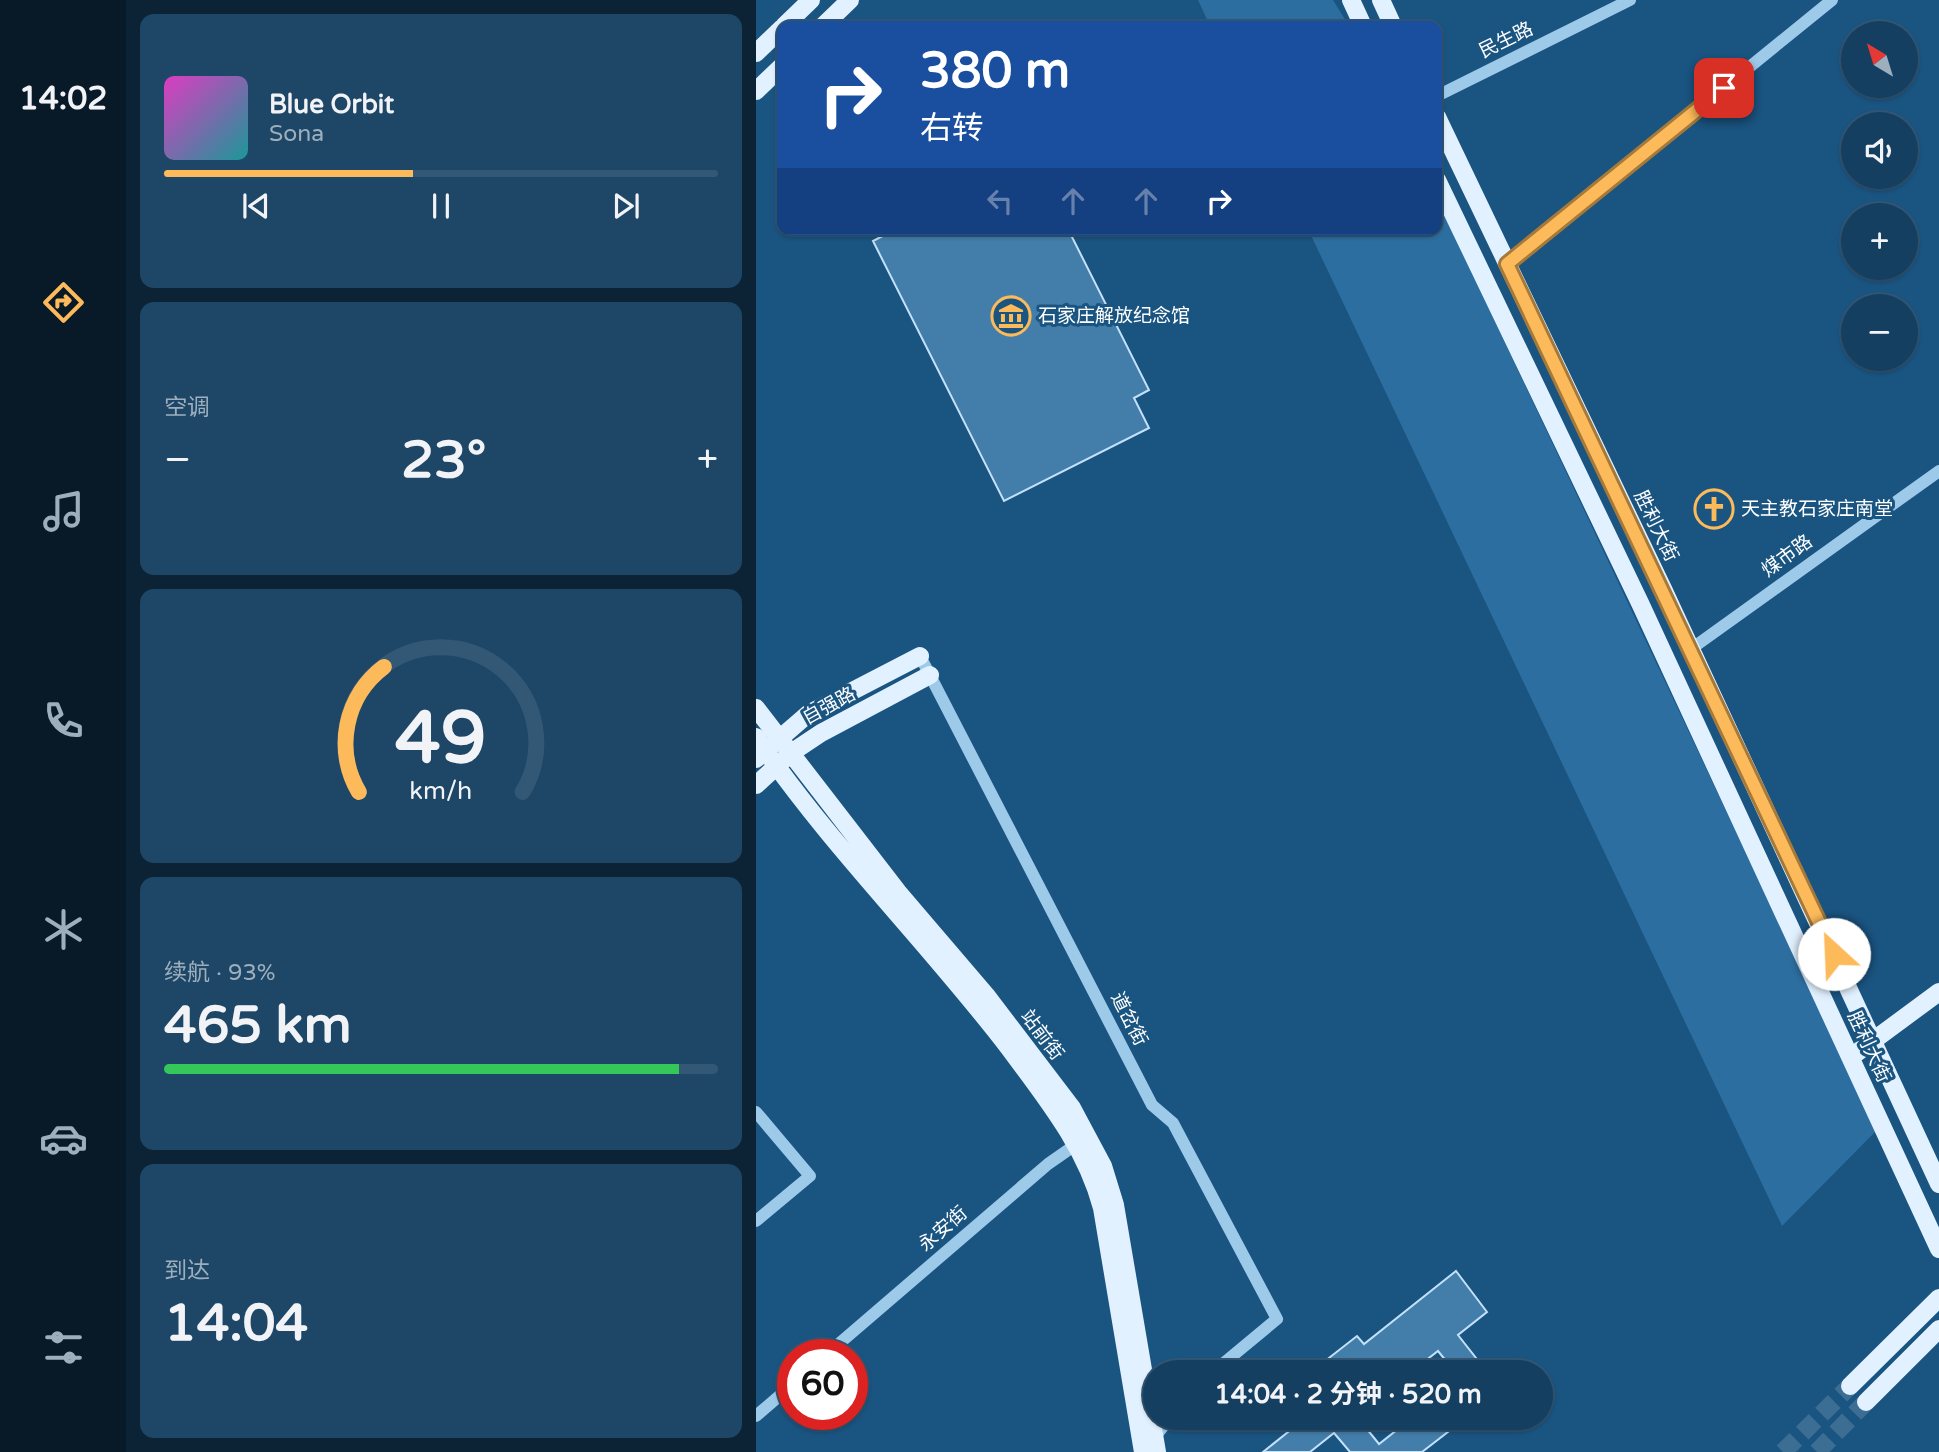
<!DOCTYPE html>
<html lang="zh">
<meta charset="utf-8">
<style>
:root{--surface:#143f61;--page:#1d4667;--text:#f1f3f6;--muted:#9dafbd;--line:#335876;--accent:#fcba5a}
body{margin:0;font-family:"Varela Round","Noto Sans SC",sans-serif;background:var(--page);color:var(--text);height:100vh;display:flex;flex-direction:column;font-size:26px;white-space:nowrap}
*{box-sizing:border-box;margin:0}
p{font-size:23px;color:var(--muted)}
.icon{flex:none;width:38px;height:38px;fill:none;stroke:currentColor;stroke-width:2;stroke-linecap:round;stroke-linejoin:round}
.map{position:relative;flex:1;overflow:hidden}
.drawer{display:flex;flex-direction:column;gap:14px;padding:14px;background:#0b2335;width:630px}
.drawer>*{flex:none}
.hud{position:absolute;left:21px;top:21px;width:665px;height:214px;border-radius:14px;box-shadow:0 2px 5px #0004,0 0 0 2px var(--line);background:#1a4fa0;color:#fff;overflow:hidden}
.needle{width:46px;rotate:322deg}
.buttons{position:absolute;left:1085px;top:21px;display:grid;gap:14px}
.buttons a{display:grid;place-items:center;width:77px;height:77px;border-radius:50%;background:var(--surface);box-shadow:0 2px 5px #0004,0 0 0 2px var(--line);font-size:35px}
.speed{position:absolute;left:21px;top:1339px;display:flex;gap:14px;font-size:35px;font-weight:700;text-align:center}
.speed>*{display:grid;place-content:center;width:91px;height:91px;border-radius:50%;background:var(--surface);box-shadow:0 2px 5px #0004,0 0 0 2px var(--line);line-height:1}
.speed .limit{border:10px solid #d22;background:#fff;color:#111}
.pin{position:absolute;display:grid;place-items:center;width:60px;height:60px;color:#fff;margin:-30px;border-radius:14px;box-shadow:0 4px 10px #0006}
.me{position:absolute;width:77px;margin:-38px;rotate:335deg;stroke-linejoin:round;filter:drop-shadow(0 0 5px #0008)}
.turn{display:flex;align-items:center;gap:24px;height:147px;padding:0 28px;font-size:32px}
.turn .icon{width:91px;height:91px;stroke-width:2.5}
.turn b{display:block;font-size:49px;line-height:60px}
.lanes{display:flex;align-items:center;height:66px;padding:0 28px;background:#0003;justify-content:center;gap:35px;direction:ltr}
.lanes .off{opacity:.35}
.big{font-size:52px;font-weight:700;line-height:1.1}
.drawer .card{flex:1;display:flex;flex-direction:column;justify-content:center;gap:10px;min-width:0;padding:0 24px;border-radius:14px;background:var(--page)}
.drawer .dial{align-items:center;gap:0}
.dial svg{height:182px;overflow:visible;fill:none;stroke:var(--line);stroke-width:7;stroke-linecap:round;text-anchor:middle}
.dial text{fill:var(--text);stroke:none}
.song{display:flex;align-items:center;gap:21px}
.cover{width:84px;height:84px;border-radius:10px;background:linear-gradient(135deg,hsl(310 70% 55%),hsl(180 70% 35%))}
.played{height:7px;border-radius:4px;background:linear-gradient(90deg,var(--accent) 45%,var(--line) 45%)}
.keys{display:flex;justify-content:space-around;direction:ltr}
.heat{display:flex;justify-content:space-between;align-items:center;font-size:38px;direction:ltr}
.charge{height:10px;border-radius:5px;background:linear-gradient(90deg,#34c759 93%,var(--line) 0)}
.trip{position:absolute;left:387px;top:1360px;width:410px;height:70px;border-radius:35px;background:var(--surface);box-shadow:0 2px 5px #0004,0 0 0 2px var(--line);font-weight:700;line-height:70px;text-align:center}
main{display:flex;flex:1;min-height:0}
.tabs{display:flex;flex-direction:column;width:126px;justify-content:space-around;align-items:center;background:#081927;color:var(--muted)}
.tabs .icon{width:49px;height:49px}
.tabs .selected{color:var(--accent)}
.tabs b{font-size:32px;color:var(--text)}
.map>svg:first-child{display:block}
</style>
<main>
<nav class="tabs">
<b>14:02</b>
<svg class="icon selected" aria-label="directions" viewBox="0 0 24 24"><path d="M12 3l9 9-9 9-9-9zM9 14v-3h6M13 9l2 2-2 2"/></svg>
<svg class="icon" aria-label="music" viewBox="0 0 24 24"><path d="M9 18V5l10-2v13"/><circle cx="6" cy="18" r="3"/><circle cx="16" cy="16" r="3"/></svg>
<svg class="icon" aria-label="phone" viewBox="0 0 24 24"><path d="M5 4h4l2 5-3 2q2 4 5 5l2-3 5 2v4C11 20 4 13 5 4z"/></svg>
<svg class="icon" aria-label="climate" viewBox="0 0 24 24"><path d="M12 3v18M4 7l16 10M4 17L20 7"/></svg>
<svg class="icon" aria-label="car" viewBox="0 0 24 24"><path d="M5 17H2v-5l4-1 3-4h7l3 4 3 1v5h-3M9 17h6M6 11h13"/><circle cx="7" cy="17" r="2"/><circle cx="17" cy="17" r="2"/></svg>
<svg class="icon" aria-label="filters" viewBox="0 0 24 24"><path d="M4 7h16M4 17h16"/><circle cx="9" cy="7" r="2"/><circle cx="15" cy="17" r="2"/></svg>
</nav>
<section class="drawer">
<div class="card">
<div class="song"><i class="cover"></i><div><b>Blue Orbit</b><p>Sona</p></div></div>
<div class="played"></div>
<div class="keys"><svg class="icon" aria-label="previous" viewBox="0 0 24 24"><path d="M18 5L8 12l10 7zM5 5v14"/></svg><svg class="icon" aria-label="pause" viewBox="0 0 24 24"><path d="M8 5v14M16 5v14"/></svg><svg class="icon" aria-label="next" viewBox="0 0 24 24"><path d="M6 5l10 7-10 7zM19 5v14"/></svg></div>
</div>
<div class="card"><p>空调</p>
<div class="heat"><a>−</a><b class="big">23°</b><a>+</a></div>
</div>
<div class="card dial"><svg viewBox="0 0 100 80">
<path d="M14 69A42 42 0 1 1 86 69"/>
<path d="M14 69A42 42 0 0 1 25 14" stroke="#fcba5a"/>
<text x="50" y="56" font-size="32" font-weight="700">49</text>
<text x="50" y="72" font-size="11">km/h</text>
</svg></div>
<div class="card"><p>续航 · 93%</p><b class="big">465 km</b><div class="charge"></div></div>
<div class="card"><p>到达</p><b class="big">14:04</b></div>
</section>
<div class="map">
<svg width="1183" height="1452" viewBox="0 0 1183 1452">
<rect width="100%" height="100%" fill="#1a5481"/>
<path fill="#2d6ea0" d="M442 0H577L593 26H454Z
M681 199 1121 1130 1026 1226 552 229H681Z"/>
<path fill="#437eab" stroke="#c3e1f8" stroke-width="2" d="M140 229H312L393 390 378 398 393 428 248 501 117 241Z
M700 1271 731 1312 702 1335 731 1372H699L682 1351 655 1372H555L601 1336 608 1344Z
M540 1418H602L623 1444 642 1429 633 1418H710L666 1452H594L578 1433 554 1452H507L532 1432 528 1427Z"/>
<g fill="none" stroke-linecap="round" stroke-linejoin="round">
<path stroke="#3c6e94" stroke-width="18" stroke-dasharray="18 9" stroke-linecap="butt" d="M1027 1452 1094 1386
M1061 1452 1110 1402"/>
<path stroke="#9ecaea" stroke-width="12" d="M681 96 874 0
M751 264 1076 0
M935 649 1183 471
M164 656 396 1105 417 1123 521 1319 457 1372
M0 1112 54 1176 0 1221
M71 1354 292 1164 325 1141
M0 1416 37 1384
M397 1439 414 1418"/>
<path stroke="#e2f1ff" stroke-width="18" d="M595 0 607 26
M625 0 637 26
M28 26 55 0
M67 26 94 0
M0 53 26 28
M0 91 26 66
M681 117 908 591 1183 1184
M681 180 884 603 1183 1249
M0 708 142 892 230 995 316 1108 347 1166 359 1205 401 1452
M0 737C75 847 172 942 253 1048 290 1098 330 1147 346 1208L387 1452
M0 759 52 714 164 656
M0 785 35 753 65 733 174 675
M1095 1057 1183 992
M1094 1386 1183 1298
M1110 1402 1183 1329"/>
</g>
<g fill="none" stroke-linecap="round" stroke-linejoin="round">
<g stroke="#a4793a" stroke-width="18">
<path id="route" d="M968 88 751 264 1078 954"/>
</g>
<use href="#route" stroke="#fcba5a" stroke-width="12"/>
</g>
<defs>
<g id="museum-ring" transform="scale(2.0125)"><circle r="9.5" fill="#1a5481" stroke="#fcba5a" stroke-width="1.5"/><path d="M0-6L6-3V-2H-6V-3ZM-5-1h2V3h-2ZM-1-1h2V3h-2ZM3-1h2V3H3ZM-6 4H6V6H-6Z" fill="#fcba5a"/></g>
<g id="church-ring" transform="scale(2.0125)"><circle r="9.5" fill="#1a5481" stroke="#fcba5a" stroke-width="1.5"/><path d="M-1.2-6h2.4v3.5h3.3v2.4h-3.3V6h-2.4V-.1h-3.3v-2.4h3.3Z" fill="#fcba5a"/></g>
</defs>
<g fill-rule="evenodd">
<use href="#museum-ring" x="255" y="316"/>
<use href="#church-ring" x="958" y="509"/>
</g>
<g text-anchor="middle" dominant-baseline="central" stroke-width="6" stroke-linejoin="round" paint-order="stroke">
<g font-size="19" fill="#fff" stroke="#1a5481">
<text transform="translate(750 40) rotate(-26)">民生路</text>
<text transform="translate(900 526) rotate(64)">胜利大街</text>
<text transform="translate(1031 556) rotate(-36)">煤市路</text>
<text transform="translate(73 706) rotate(-29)">自强路</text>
<text transform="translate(373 1019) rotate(63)">道岔街</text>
<text transform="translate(286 1035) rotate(53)">站前街</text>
<text transform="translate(1113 1047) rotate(65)">胜利大街</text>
<text transform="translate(187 1229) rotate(-41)">永安街</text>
</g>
<g font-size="19" fill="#fff" stroke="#1a5481" text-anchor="start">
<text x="282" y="316">石家庄解放纪念馆</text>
<text x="985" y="509">天主教石家庄南堂</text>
</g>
</g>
</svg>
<div class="buttons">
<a><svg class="needle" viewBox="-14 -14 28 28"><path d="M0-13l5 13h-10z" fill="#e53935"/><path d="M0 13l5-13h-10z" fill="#9dafbd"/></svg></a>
<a><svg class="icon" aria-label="sound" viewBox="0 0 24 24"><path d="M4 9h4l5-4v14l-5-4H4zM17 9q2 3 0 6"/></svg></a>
<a>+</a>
<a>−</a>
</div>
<div class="speed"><div class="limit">60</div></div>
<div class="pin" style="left:968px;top:88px;background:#d93025"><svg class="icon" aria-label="arrive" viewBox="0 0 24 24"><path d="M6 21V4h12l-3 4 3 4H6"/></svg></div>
<svg class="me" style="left:1078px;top:954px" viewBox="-20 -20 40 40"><circle r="19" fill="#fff"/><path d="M0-13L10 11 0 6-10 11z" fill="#fcba5a"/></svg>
<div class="trip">14:04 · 2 分钟 · 520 m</div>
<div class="hud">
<div class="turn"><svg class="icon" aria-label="right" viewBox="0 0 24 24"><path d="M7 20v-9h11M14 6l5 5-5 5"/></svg><div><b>380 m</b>右转</div></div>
<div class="lanes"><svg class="icon off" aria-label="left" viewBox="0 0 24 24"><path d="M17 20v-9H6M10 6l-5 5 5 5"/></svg><svg class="icon off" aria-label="ahead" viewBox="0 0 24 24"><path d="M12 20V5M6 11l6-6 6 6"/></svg><svg class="icon off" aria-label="ahead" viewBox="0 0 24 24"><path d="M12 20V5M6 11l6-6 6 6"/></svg><svg class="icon" aria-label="right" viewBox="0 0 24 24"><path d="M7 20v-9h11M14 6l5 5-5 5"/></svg></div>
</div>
</div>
</main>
